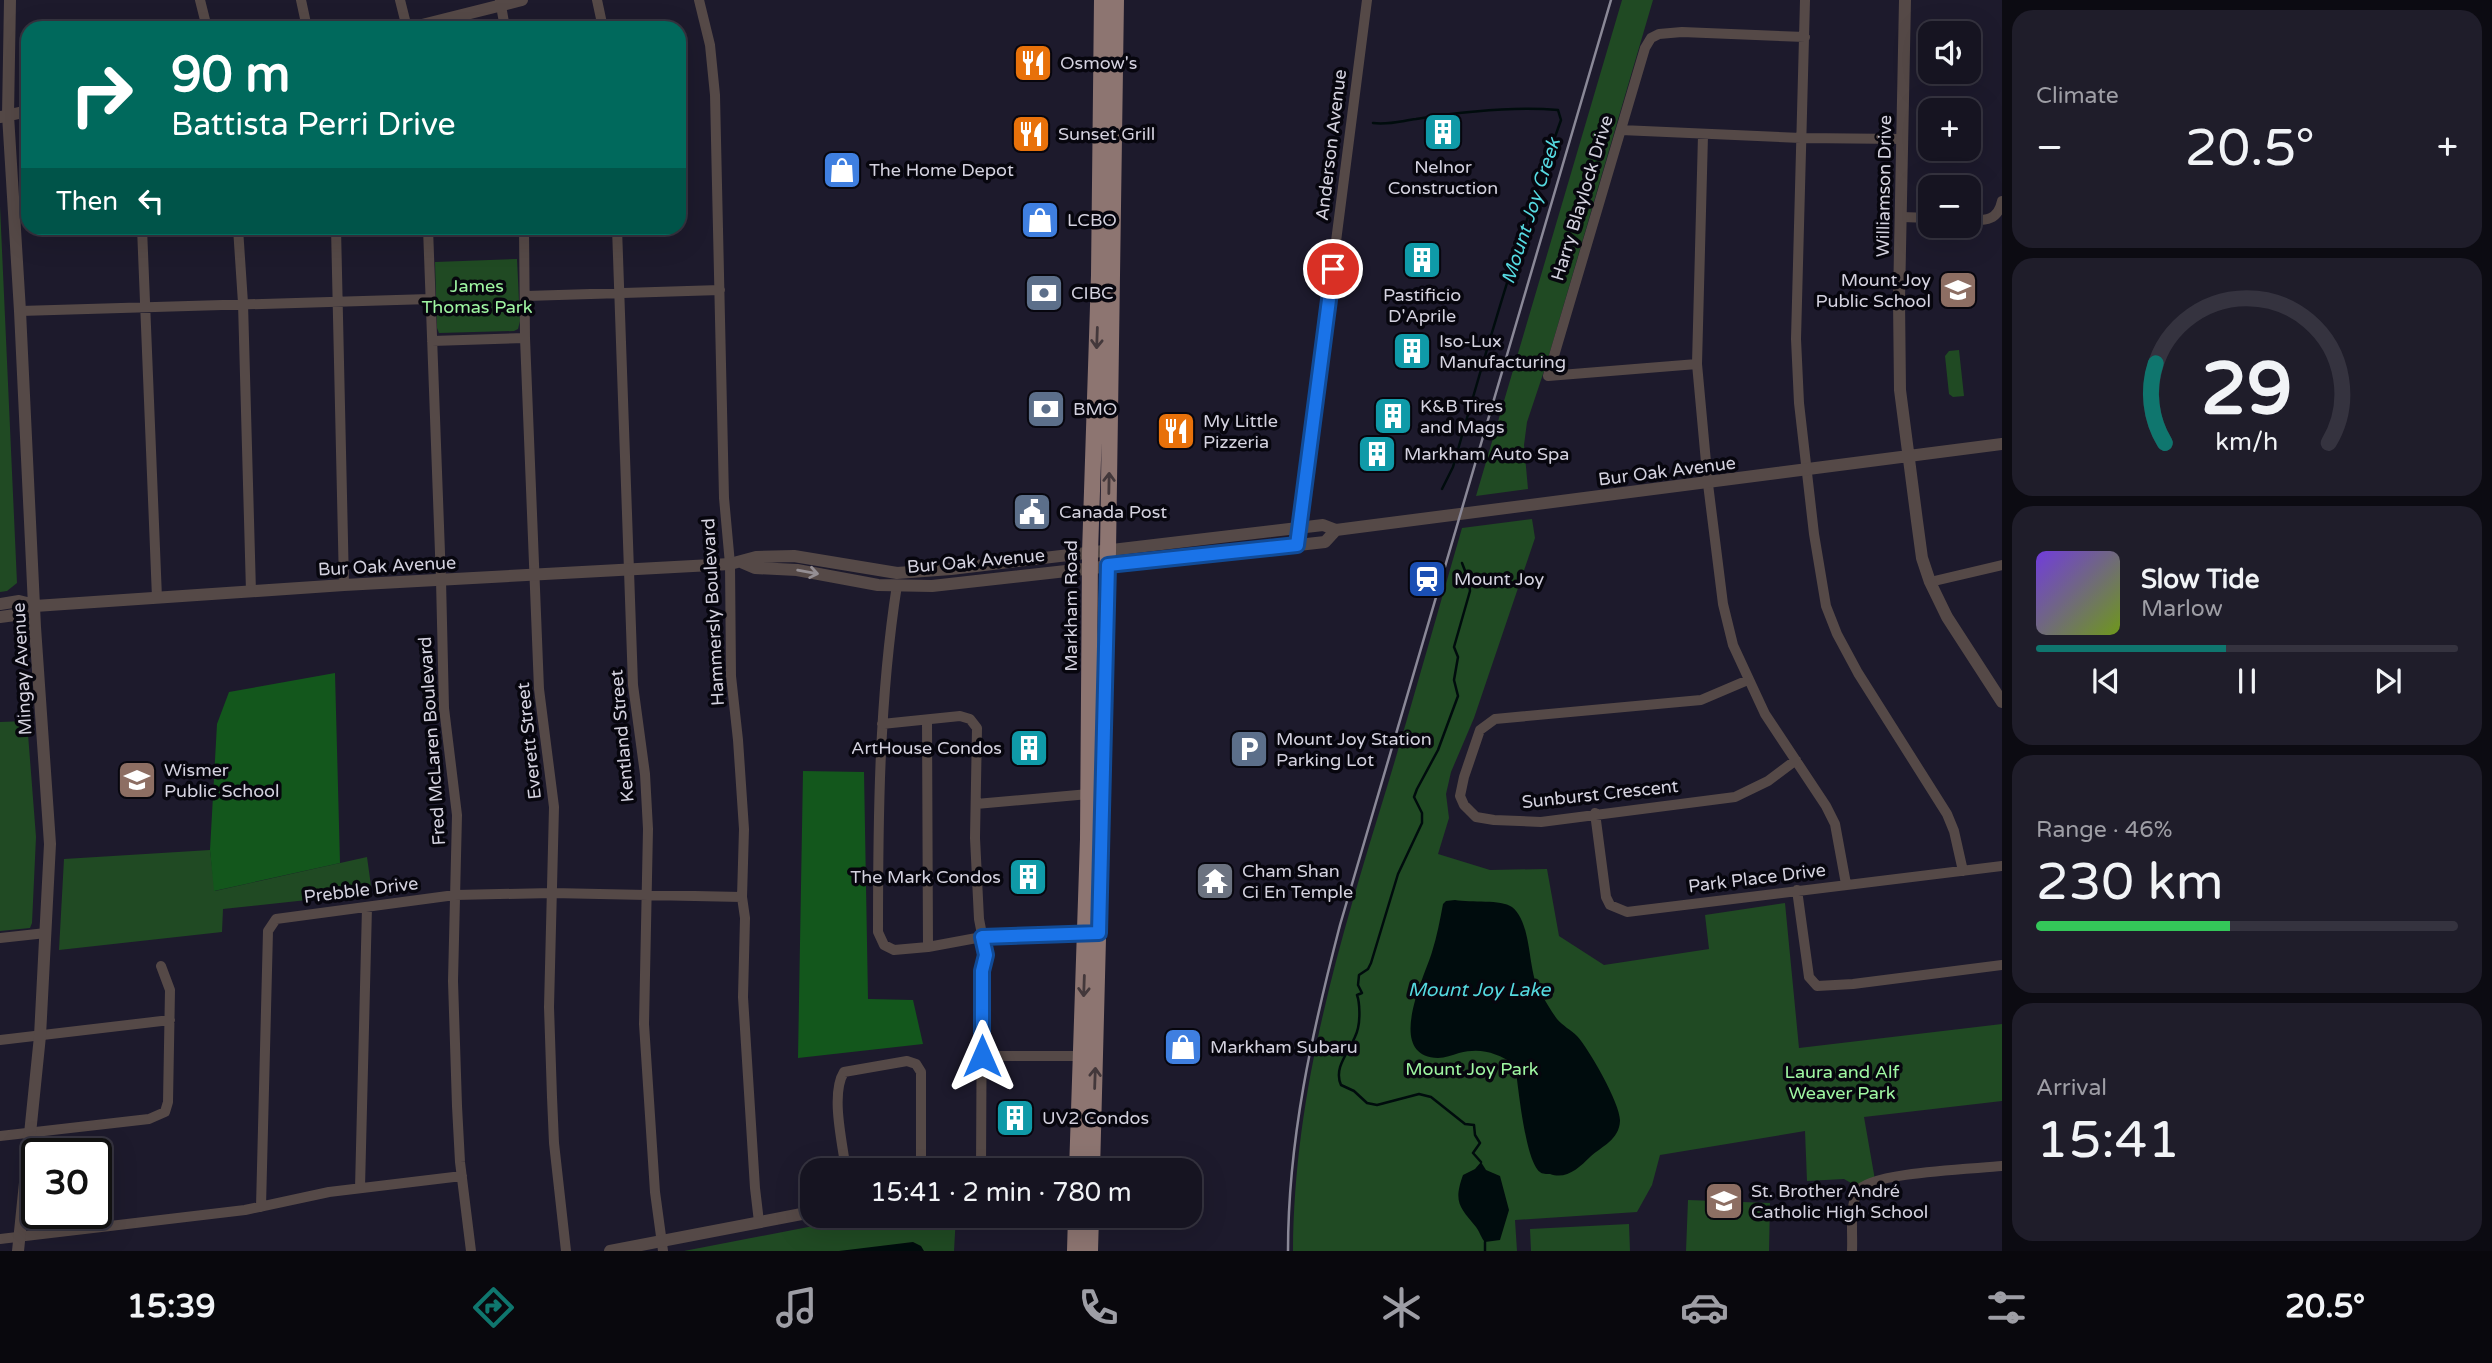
<!DOCTYPE html>
<meta charset="utf-8">
<style>
:root{--surface:#161421;--page:#1f1d2a;--text:#f1f3f6;--muted:#9e9ea5;--line:#35333f;--accent:#0f766e}
body{margin:0;font-family:"Varela Round",sans-serif;background:var(--page);color:var(--text);height:100vh;display:flex;flex-direction:column;font-size:26px;white-space:nowrap}
*{box-sizing:border-box;margin:0}
p{font-size:23px;color:var(--muted)}
.icon{flex:none;width:38px;height:38px;fill:none;stroke:currentColor;stroke-width:2;stroke-linecap:round;stroke-linejoin:round}
.map{position:relative;flex:1;overflow:hidden}
.drawer{display:flex;flex-direction:column;gap:10px;padding:10px;background:#0c0b12;width:490px}
.drawer>*{flex:none}
.banner{position:absolute;left:21px;top:21px;width:665px;height:214px;border-radius:21px;box-shadow:0 7px 28px #0002,0 0 0 2px var(--line);background:#00695c;color:#fff;overflow:hidden}
.controls{position:absolute;left:1918px;top:21px;display:grid;gap:14px}
.controls a{display:grid;place-items:center;width:63px;height:63px;border-radius:14px;background:var(--surface);box-shadow:0 7px 28px #0002,0 0 0 2px var(--line);font-size:35px}
.speed{position:absolute;left:21px;top:1138px;display:flex;gap:14px;font-size:35px;font-weight:700;text-align:center}
.speed>*{display:grid;place-content:center;width:91px;height:91px;border-radius:50%;background:var(--surface);box-shadow:0 7px 28px #0002,0 0 0 2px var(--line);line-height:1}
.speed .limit{border:4px solid #111;border-radius:10px;background:#fff;color:#111}
.pin{position:absolute;display:grid;place-items:center;width:60px;height:60px;color:#fff;margin:-30px;border:4px solid #fff;border-radius:50%;box-shadow:0 2px 7px #0007}
.me{position:absolute;width:77px;margin:-38px;rotate:0deg;stroke-linejoin:round;filter:drop-shadow(0 0 5px #0008)}
.turn{display:flex;align-items:center;gap:24px;height:147px;padding:0 35px;font-size:32px}
.turn .icon{width:91px;height:91px;stroke-width:2.5}
.turn b{display:block;font-size:49px;line-height:60px}
.then{display:flex;align-items:center;height:66px;padding:0 35px;background:#0003;gap:14px;font-size:26px}
.big{font-size:52px;font-weight:600;line-height:1.1}
.drawer .widget{flex:1;display:flex;flex-direction:column;justify-content:center;gap:10px;min-width:0;padding:0 24px;border-radius:21px;background:var(--page)}
.drawer .dial{align-items:center;gap:0}
.dial svg{height:182px;overflow:visible;fill:none;stroke:var(--line);stroke-width:7;stroke-linecap:round;text-anchor:middle}
.dial text{fill:var(--text);stroke:none}
.song{display:flex;align-items:center;gap:21px}
.cover{width:84px;height:84px;border-radius:10px;background:linear-gradient(135deg,hsl(260 70% 55%),hsl(80 70% 35%))}
.played{height:7px;border-radius:4px;background:linear-gradient(90deg,var(--accent) 45%,var(--line) 45%)}
.keys{display:flex;justify-content:space-around;direction:ltr}
.heat{display:flex;justify-content:space-between;align-items:center;font-size:38px;direction:ltr}
.charge{height:10px;border-radius:5px;background:linear-gradient(90deg,#34c759 46%,var(--line) 0)}
.trip{position:absolute;left:800px;top:1158px;width:402px;height:70px;border-radius:21px;background:var(--surface);box-shadow:0 7px 28px #0002,0 0 0 2px var(--line);font-weight:600;line-height:70px;text-align:center}
.tab-bar{display:flex;height:112px;justify-content:space-around;align-items:center;background:#09080d;color:var(--muted)}
.tab-bar .icon{width:49px;height:49px}
.tab-bar .active{color:var(--accent)}
.tab-bar b{font-size:32px;color:var(--text)}
main{display:flex;flex:1;min-height:0}
.map>svg:first-child{display:block}
</style>
<main>
<div class="map">
<svg width="2002" height="1251" viewBox="0 0 2002 1251">
<rect width="100%" height="100%" fill="#1d1a2c"/>
<path fill="#204a23" d="M1622 0H1653L1547 362 1527 422 1524 445 1528 489 1476 496Z
M0 206 17 583 7 591 0 592Z
M517 259 520 321 518 329 514 331 439 333 437 328 435 262Z
M1959 350 1964 396 1953 397 1949 394 1945 356 1949 351Z
M1532 519 1535 538 1474 718 1451 772 1446 794 1449 818 1438 854 1490 870 1547 869 1559 936 1604 965 1709 949 1705 915 1785 903 1799 1048 2002 1024V1101L1864 1117 1875 1180 1860 1188 1844 1179 1807 1181 1805 1131 1660 1155 1652 1185 1637 1212 1515 1220 1517 1251H1293C1294 1089 1340 940 1387 787 1413 701 1437 614 1462 528Z
M27 721 36 837 32 923 30 928 0 931V722Z
M210 850 215 891 367 857 372 893 223 909 222 932 59 950 64 859Z
M1688 1200 1770 1203 1769 1251H1686Z
M865 1216H956L954 1251H684Z
M1629 1224 1630 1251H1531L1530 1229Z"/>
<path fill="#13571c" d="M335 673 340 863 214 891 210 850 217 724 229 692Z
M803 771 864 772 868 999 913 1000 923 1044 798 1058Z"/>
<path fill="#000c0d" d="M1455 900C1471 903 1501 899 1512 907 1533 924 1527 972 1540 992 1545 1000 1551 1011 1557 1019 1563 1026 1571 1030 1577 1036 1589 1049 1621 1105 1620 1121 1619 1140 1602 1146 1590 1157 1579 1168 1566 1180 1550 1174 1547 1174 1542 1174 1540 1172 1525 1161 1518 1084 1515 1064 1496 1053 1481 1047 1459 1053 1452 1055 1445 1058 1438 1058 1384 1056 1425 976 1432 952 1437 936 1440 920 1443 904L1446 901Z
M1481 1162 1486 1170 1500 1176 1509 1210 1500 1240 1485 1242C1481 1238 1480 1232 1476 1227 1460 1207 1453 1203 1463 1175L1475 1169Z
M913 1242 921 1246 924 1251H839Z"/>
<g fill="none" stroke-linecap="round" stroke-linejoin="round">
<path stroke="#000c0d" stroke-width="2.5" d="M1373 123C1389 125 1401 121 1416 119 1460 112 1514 106 1558 110L1561 120C1520 234 1486 351 1453 467L1442 489
M1462 563 1469 581 1470 591 1454 647 1458 657 1454 680 1458 696 1438 750 1417 789 1414 797 1422 813V823L1398 874 1371 963 1368 969 1359 975 1358 985 1362 993 1357 995C1360 1003 1360 1020 1358 1028 1354 1048 1332 1065 1341 1085L1354 1091 1367 1103 1377 1105 1419 1094 1431 1097 1465 1124 1474 1125 1475 1135 1480 1143 1473 1153 1481 1162
M1485 1251V1242"/>
<path stroke="#554947" stroke-width="10" d="M200 0 207 28
M301 0 307 28
M400 0 407 28
M500 0 505 28
M597 0 603 28
M699 0 710 45 715 95 724 498 730 564 731 676 738 740 744 829 742 897 745 918 743 997 755 1188 759 1222
M1805 0 1796 339 1799 403 1814 534 1826 606 1837 634 1858 673 1947 814 1954 831 1963 871
M1621 130 1801 138 1903 139
M1703 135 1697 364 1708 484 1723 604 1733 645 1765 714 1826 806 1835 824 1846 884
M1902 217 1930 218
M1969 220C1986 221 1998 220 2002 201
M142 228 157 598
M238 228 243 303 251 592
M336 228 344 585
M428 228 441 580 444 708 457 815 453 981 457 1106 460 1162 471 1251
M524 228 525 338 539 689 554 807 549 1007 552 1097 554 1143 566 1251
M617 228 633 685 645 774 648 829 644 1024 655 1192 663 1251
M526 296 720 290
M20 311 430 299
M432 341 525 338
M1697 364 1548 376 1645 48 1651 38 1659 34 1682 32 1805 37
M1297 545 1367 0
M1930 582 2002 565
M897 585C879 700 878 817 878 932L884 945 894 950 928 947 982 937 1091 933
M1748 680 1701 700 1495 719 1480 730 1464 777 1460 796 1464 805 1476 817 1494 820 1541 822 1735 797 1768 781 1796 760
M927 720 928 947
M882 724 960 716 970 719 977 728 975 838 979 919 986 955 982 971 981 1171
M976 804 1089 794
M1595 813 1606 897 1610 905 1627 912 2002 866
M1797 890 1809 977 1817 986 1853 984 2002 965
M0 938 46 933
M0 1040 170 1020
M982 1056H1081
M0 1136 149 1119 165 1112 168 1102 170 990 161 966
M846 1171C843 1145 830 1094 844 1072L907 1061 916 1064 921 1072V1171
M360 1188 367 907
M261 1207 268 931 276 919 455 895 552 893 742 897
M0 1239 245 1210 329 1192 462 1176
M1852 1251C1853 1233 1849 1207 1858 1191 1869 1172 1977 1169 2002 1166"/>
<path stroke="#554947" stroke-width="12" d="M10 0 8 115 20 311 35 627 50 844 40 1036 18 1251
M1905 0 1899 300 1900 390 1917 521 1922 558 1930 582 1947 617 2002 702
M410 28 522 0
M1 117 28 111
M741 562 755 568 797 570 878 585 932 586 1325 542 1336 530
M0 604 19 601 35 605
M0 617 15 615 35 606 344 585 730 564 756 557 794 556 897 573 951 569 1323 525 1336 530 1359 527 2002 444
M610 1251 812 1212"/>
<path stroke="#8d7571" stroke-width="16" d="M1077 1171 1088 839 1090 553 1099 275 1102 0
M1092 1171 1108 551 1116 0
M1075 1251 1076 1216
M1090 1251 1091 1216"/>
<path stroke="#8a8897" stroke-width="2.5" d="M1288 1251C1288 1139 1312 1033 1340 925L1611 0"/>
</g>
<defs><path id="oneway-shaft" d="M-6 0H5M1.5-3L5.5 0L1.5 3" fill="none" stroke-width="1.6" stroke-linecap="round" stroke-linejoin="round" transform="scale(1.75)"/></defs>
<g stroke="#43383b">
<use href="#oneway-shaft" transform="translate(1097 338) rotate(92)"/>
<use href="#oneway-shaft" transform="translate(1109 483) rotate(-89)"/>
<use href="#oneway-shaft" transform="translate(1084 986) rotate(92)"/>
<use href="#oneway-shaft" transform="translate(1095 1078) rotate(-88)"/>
</g>
<use stroke="#948e93" href="#oneway-shaft" transform="translate(808 572) rotate(10)"/>
<g fill="none" stroke-linecap="round" stroke-linejoin="round">
<g stroke="#114b97" stroke-width="18">
<path id="route" d="M982 1056V971L986 955 982 937 1099 933 1108 565 1297 545 1333 269"/>
</g>
<use href="#route" stroke="#1a73e8" stroke-width="12"/>
</g>
<defs>
<g id="restaurant-square" transform="scale(2.0125)"><rect x="-9" y="-9" width="18" height="18" rx="4" fill="#e8710a" stroke="#07060e"/><path d="M-5-6h1v4h1v-4h1v4h1v-4h1v5L-1.5 .5V6h-2V.5L-5-1ZM5-6V6H3V1.5H1.5Q1.5-4 5-6Z" fill="#fff"/></g>
<g id="building-square" transform="scale(2.0125)"><rect x="-9" y="-9" width="18" height="18" rx="4" fill="#0f9aa8" stroke="#07060e"/><path d="M-4-6H4V6H1V3H-1V6H-4ZM-2.5-4.3h1.7v1.8h-1.7ZM.8-4.3h1.7v1.8H.8ZM-2.5-1h1.7V.8h-1.7ZM.8-1h1.7V.8H.8Z" fill="#fff"/></g>
<g id="shop-square" transform="scale(2.0125)"><rect x="-9" y="-9" width="18" height="18" rx="4" fill="#3f7fe0" stroke="#07060e"/><path d="M-5-2.5h2.3a2.7 3.5 0 0 1 5.4 0H5L5.5 6h-11ZM-1.5-2.5h3a1.5 2.3 0 0 0-3 0Z" fill="#fff"/></g>
<g id="school-square" transform="scale(2.0125)"><rect x="-9" y="-9" width="18" height="18" rx="4" fill="#8d6e63" stroke="#07060e"/><path d="M0-5L7-2L0 1L-7-2ZM-4 1L0 2.5L4 1V4Q0 6-4 4Z" fill="#fff"/></g>
<g id="bank-square" transform="scale(2.0125)"><rect x="-9" y="-9" width="18" height="18" rx="4" fill="#5c6f8a" stroke="#07060e"/><path d="M-6-4H6V4H-6ZM0-2.3a2.3 2.3 0 1 0 0 4.6a2.3 2.3 0 1 0 0-4.6Z" fill="#fff"/></g>
<g id="civic-square" transform="scale(2.0125)"><rect x="-9" y="-9" width="18" height="18" rx="4" fill="#5c6f8a" stroke="#07060e"/><path d="M-.6-6.5H3V-4.5H.6V-3L4-1V1h2V6H-6V1h2V-1L-.6-3ZM-1.2 2.5V6h2.4V2.5Z" fill="#fff"/></g>
<g id="station-square" transform="scale(2.0125)"><rect x="-9" y="-9" width="18" height="18" rx="4" fill="#1a4fb4" stroke="#07060e"/><path d="M-3-6H3Q5-6 5-4V2Q5 4 3 4L4.5 6H3L1.5 4h-3L-3 6H-4.5L-3 4Q-5 4-5 2V-4Q-5-6-3-6ZM-3.5-4v3h7v-3ZM-3.5 1v1.5H-2V1ZM2 1v1.5H3.5V1Z" fill="#fff"/></g>
<g id="parking-square" transform="scale(2.0125)"><rect x="-9" y="-9" width="18" height="18" rx="4" fill="#5c6f8a" stroke="#07060e"/><path d="M-3.5-5.5H1a3.5 3.5 0 0 1 0 7H-1V5.5H-3.5ZM-1-3.4V-.6H.8a1.4 1.4 0 0 0 0-2.8Z" fill="#fff"/></g>
<g id="temple-square" transform="scale(2.0125)"><rect x="-9" y="-9" width="18" height="18" rx="4" fill="#6b7280" stroke="#07060e"/><path d="M0-6L5-2H3V0L6.5 2.5H4V6H1.5V3h-3V6H-4V2.5H-6.5L-3 0V-2H-5Z" fill="#fff"/></g>
</defs>
<g fill-rule="evenodd">
<use href="#restaurant-square" x="1033" y="63"/>
<use href="#building-square" x="1443" y="132"/>
<use href="#restaurant-square" x="1031" y="134"/>
<use href="#shop-square" x="842" y="170"/>
<use href="#shop-square" x="1040" y="220"/>
<use href="#building-square" x="1422" y="260"/>
<use href="#school-square" x="1958" y="290"/>
<use href="#bank-square" x="1044" y="293"/>
<use href="#building-square" x="1412" y="351"/>
<use href="#bank-square" x="1046" y="409"/>
<use href="#building-square" x="1393" y="416"/>
<use href="#restaurant-square" x="1176" y="431"/>
<use href="#building-square" x="1377" y="454"/>
<use href="#civic-square" x="1032" y="512"/>
<use href="#station-square" x="1427" y="579"/>
<use href="#building-square" x="1029" y="748"/>
<use href="#parking-square" x="1249" y="749"/>
<use href="#school-square" x="137" y="780"/>
<use href="#building-square" x="1028" y="877"/>
<use href="#temple-square" x="1215" y="881"/>
<use href="#shop-square" x="1183" y="1047"/>
<use href="#building-square" x="1015" y="1118"/>
<use href="#school-square" x="1724" y="1201"/>
</g>
<g text-anchor="middle" dominant-baseline="central" stroke-width="7" stroke-linejoin="round" paint-order="stroke">
<g font-size="18" fill="#d4d2df" stroke="#07060e" text-anchor="start">
<text x="1060" y="63">Osmow's</text>
<text x="1058" y="134">Sunset Grill</text>
<text x="1443" y="167" text-anchor="middle">Nelnor<tspan x="1443" dy="21">Construction</tspan></text>
<text x="869" y="170">The Home Depot</text>
<text x="1067" y="220">LCBO</text>
<text x="1931" y="280" text-anchor="end">Mount Joy<tspan x="1931" dy="21">Public School</tspan></text>
<text x="1071" y="293">CIBC</text>
<text x="1422" y="295" text-anchor="middle">Pastificio<tspan x="1422" dy="21">D'Aprile</tspan></text>
<text x="1439" y="341">Iso-Lux<tspan x="1439" dy="21">Manufacturing</tspan></text>
<text x="1420" y="406">K&amp;B Tires<tspan x="1420" dy="21">and Mags</tspan></text>
<text x="1073" y="409">BMO</text>
<text x="1203" y="421">My Little<tspan x="1203" dy="21">Pizzeria</tspan></text>
<text x="1404" y="454">Markham Auto Spa</text>
<text x="1059" y="512">Canada Post</text>
<text x="1454" y="579">Mount Joy</text>
<text x="1276" y="739">Mount Joy Station<tspan x="1276" dy="21">Parking Lot</tspan></text>
<text x="1002" y="748" text-anchor="end">ArtHouse Condos</text>
<text x="164" y="770">Wismer<tspan x="164" dy="21">Public School</tspan></text>
<text x="1242" y="871">Cham Shan<tspan x="1242" dy="21">Ci En Temple</tspan></text>
<text x="1001" y="877" text-anchor="end">The Mark Condos</text>
<text x="1210" y="1047">Markham Subaru</text>
<text x="1042" y="1118">UV2 Condos</text>
<text x="1751" y="1191">St. Brother André<tspan x="1751" dy="21">Catholic High School</tspan></text>
</g>
<g font-size="18" fill="#d4d2df" stroke="#07060e">
<text transform="translate(1331 145) rotate(-83)">Anderson Avenue</text>
<text transform="translate(1884 186) rotate(-89)">Williamson Drive</text>
<text transform="translate(1582 198) rotate(-73)">Harry Blaylock Drive</text>
<text transform="translate(1667 471) rotate(-7)">Bur Oak Avenue</text>
<text transform="translate(976 561) rotate(-5)">Bur Oak Avenue</text>
<text transform="translate(387 566) rotate(-3)">Bur Oak Avenue</text>
<text transform="translate(1071 606) rotate(-90)">Markham Road</text>
<text transform="translate(713 612) rotate(-93)">Hammersly Boulevard</text>
<text transform="translate(22 669) rotate(-93)">Mingay Avenue</text>
<text transform="translate(622 736) rotate(-95)">Kentland Street</text>
<text transform="translate(432 741) rotate(-94)">Fred McLaren Boulevard</text>
<text transform="translate(529 741) rotate(-96)">Everett Street</text>
<text transform="translate(1600 794) rotate(-6)">Sunburst Crescent</text>
<text transform="translate(1757 878) rotate(-7)">Park Place Drive</text>
<text transform="translate(361 890) rotate(-7)">Prebble Drive</text>
</g>
<g font-size="18" fill="#9ff6a2" stroke="#07060e">
<text x="477" y="286">James<tspan x="477" dy="21">Thomas Park</tspan></text>
<text x="1472" y="1069">Mount Joy Park</text>
<text x="1842" y="1072">Laura and Alf<tspan x="1842" dy="21">Weaver Park</tspan></text>
</g>
<g font-size="19" font-style="italic" fill="#55d9e0" stroke="#07060e">
<text transform="translate(1531 211) rotate(-72)">Mount Joy Creek</text>
<text x="1479" y="990">Mount Joy Lake</text>
</g>
</g>
</svg>
<div class="controls">
<a><svg class="icon" aria-label="sound" viewBox="0 0 24 24"><path d="M4 9h4l5-4v14l-5-4H4zM17 9q2 3 0 6"/></svg></a>
<a>+</a>
<a>−</a>
</div>
<div class="speed"><div class="limit">30</div></div>
<div class="pin" style="left:1333px;top:269px;background:#d93025"><svg class="icon" aria-label="arrive" viewBox="0 0 24 24"><path d="M6 21V4h12l-3 4 3 4H6"/></svg></div>
<svg class="me" style="left:982px;top:1056px" viewBox="-20 -20 40 40"><path d="M0-17L14 15 0 8-14 15z" fill="#1a73e8" stroke="#fff" stroke-width="4"/></svg>
<div class="trip">15:41 · 2 min · 780 m</div>
<div class="banner">
<div class="turn"><svg class="icon" aria-label="right" viewBox="0 0 24 24"><path d="M7 20v-9h11M14 6l5 5-5 5"/></svg><div><b>90 m</b>Battista Perri Drive</div></div>
<div class="then">Then<svg class="icon" aria-label="left" viewBox="0 0 24 24"><path d="M17 20v-9H6M10 6l-5 5 5 5"/></svg></div>
</div>
</div>
<section class="drawer">
<div class="widget"><p>Climate</p>
<div class="heat"><a>−</a><b class="big">20.5°</b><a>+</a></div>
</div>
<div class="widget dial"><svg viewBox="0 0 100 80">
<path d="M14 69A42 42 0 1 1 86 69"/>
<path d="M14 69A42 42 0 0 1 10 34" stroke="#0f766e"/>
<text x="50" y="56" font-size="32" font-weight="700">29</text>
<text x="50" y="72" font-size="11">km/h</text>
</svg></div>
<div class="widget">
<div class="song"><i class="cover"></i><div><b>Slow Tide</b><p>Marlow</p></div></div>
<div class="played"></div>
<div class="keys"><svg class="icon" aria-label="previous" viewBox="0 0 24 24"><path d="M18 5L8 12l10 7zM5 5v14"/></svg><svg class="icon" aria-label="pause" viewBox="0 0 24 24"><path d="M8 5v14M16 5v14"/></svg><svg class="icon" aria-label="next" viewBox="0 0 24 24"><path d="M6 5l10 7-10 7zM19 5v14"/></svg></div>
</div>
<div class="widget"><p>Range · 46%</p><b class="big">230 km</b><div class="charge"></div></div>
<div class="widget"><p>Arrival</p><b class="big">15:41</b></div>
</section>
</main>
<nav class="tab-bar">
<b>15:39</b>
<svg class="icon active" aria-label="directions" viewBox="0 0 24 24"><path d="M12 3l9 9-9 9-9-9zM9 14v-3h6M13 9l2 2-2 2"/></svg>
<svg class="icon" aria-label="music" viewBox="0 0 24 24"><path d="M9 18V5l10-2v13"/><circle cx="6" cy="18" r="3"/><circle cx="16" cy="16" r="3"/></svg>
<svg class="icon" aria-label="phone" viewBox="0 0 24 24"><path d="M5 4h4l2 5-3 2q2 4 5 5l2-3 5 2v4C11 20 4 13 5 4z"/></svg>
<svg class="icon" aria-label="climate" viewBox="0 0 24 24"><path d="M12 3v18M4 7l16 10M4 17L20 7"/></svg>
<svg class="icon" aria-label="car" viewBox="0 0 24 24"><path d="M5 17H2v-5l4-1 3-4h7l3 4 3 1v5h-3M9 17h6M6 11h13"/><circle cx="7" cy="17" r="2"/><circle cx="17" cy="17" r="2"/></svg>
<svg class="icon" aria-label="filters" viewBox="0 0 24 24"><path d="M4 7h16M4 17h16"/><circle cx="9" cy="7" r="2"/><circle cx="15" cy="17" r="2"/></svg>
<b>20.5°</b>
</nav>
